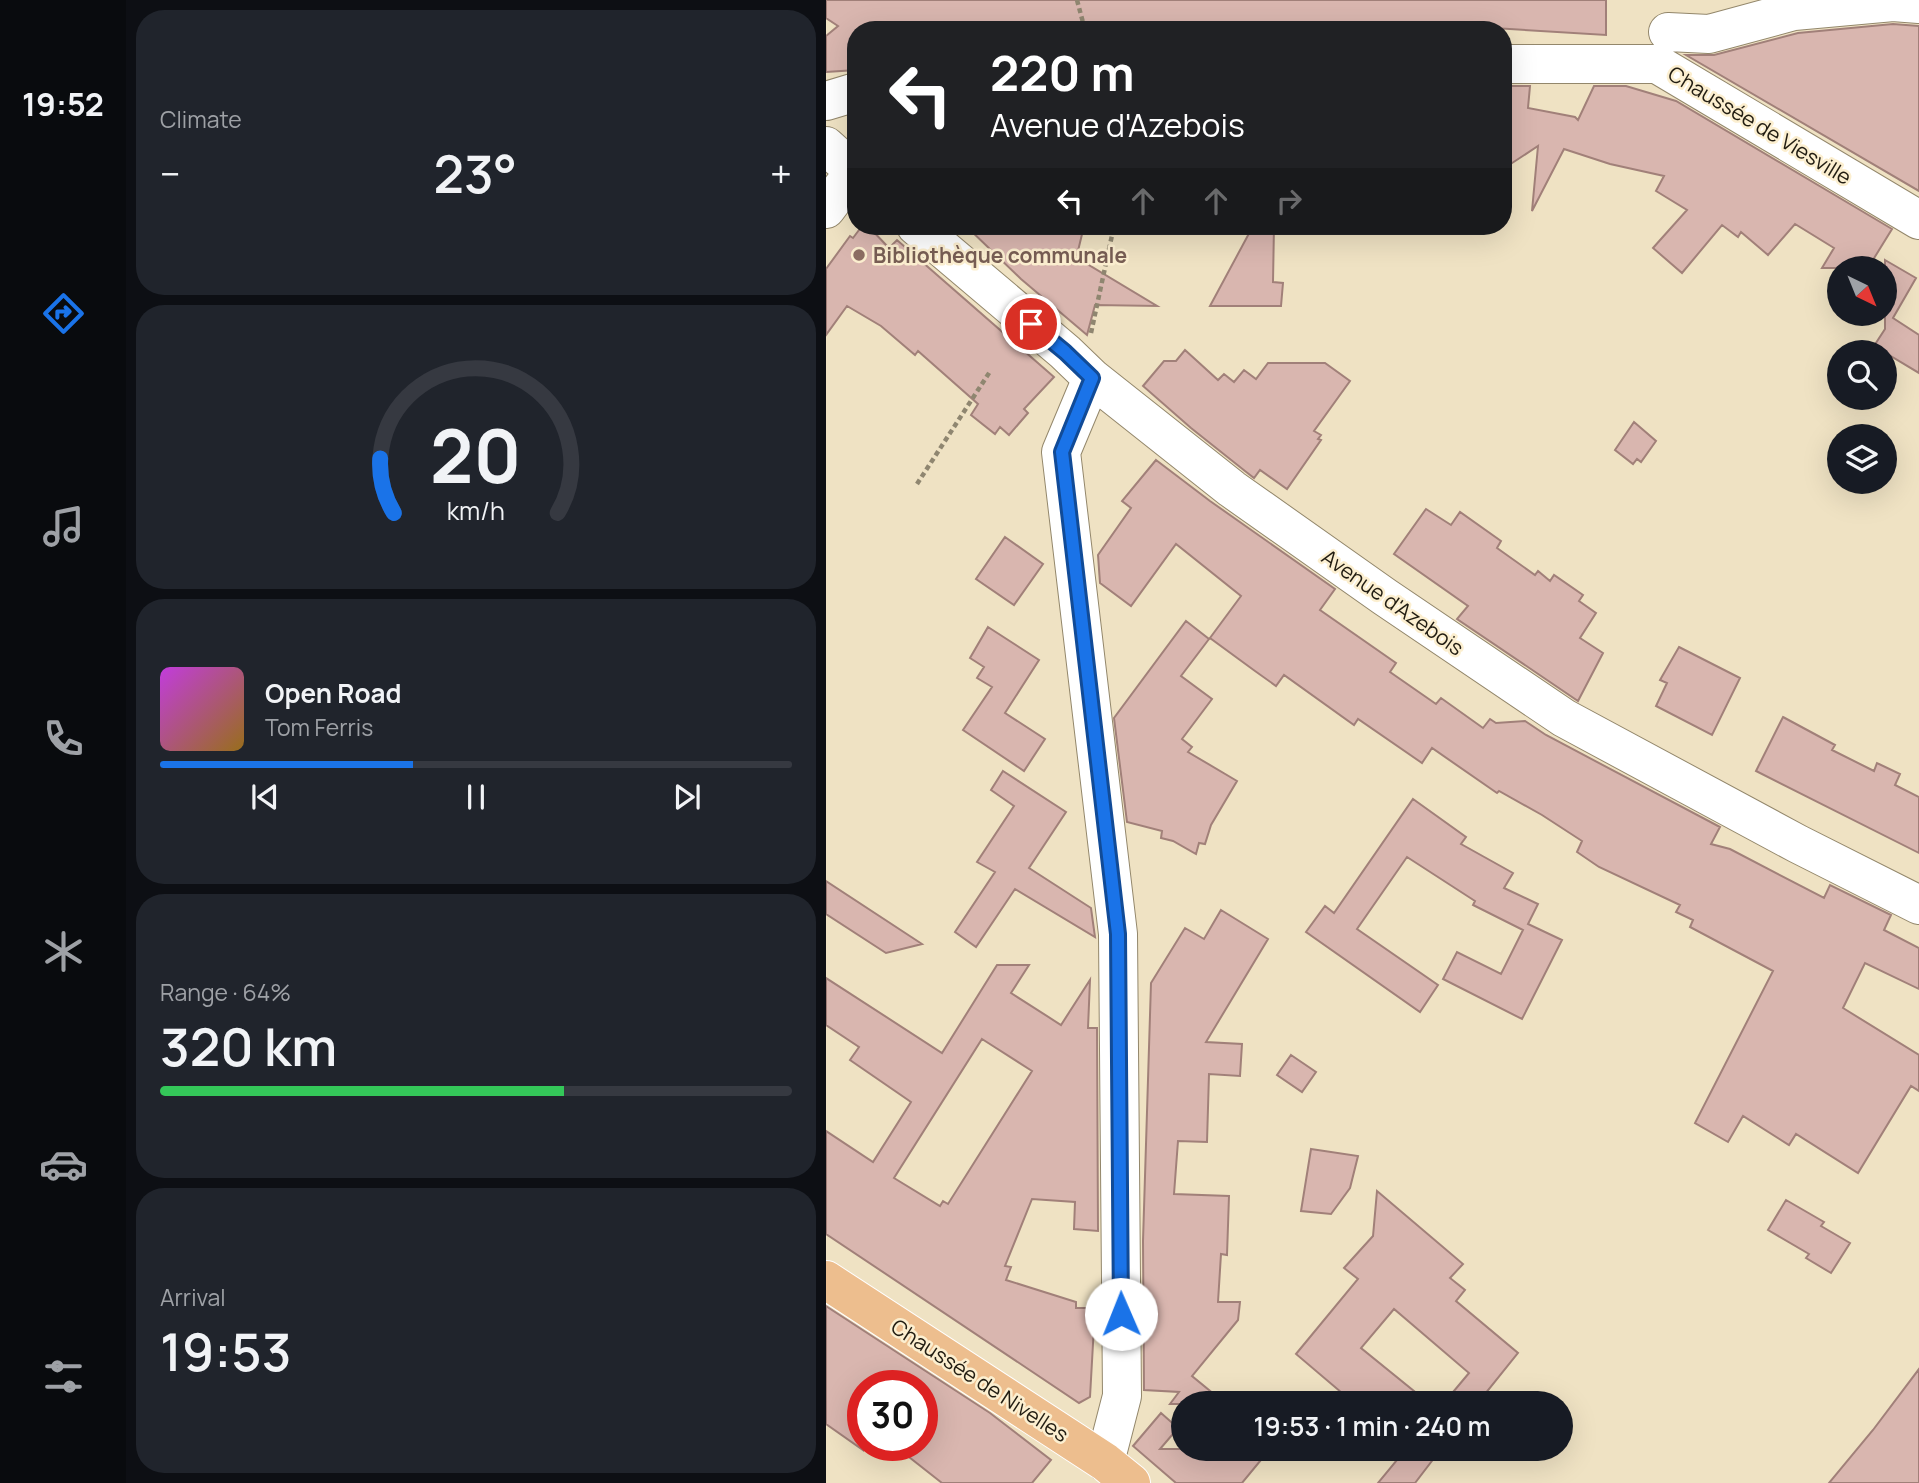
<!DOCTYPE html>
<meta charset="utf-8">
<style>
:root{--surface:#171b24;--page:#20242c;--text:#f1f3f6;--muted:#9ea1a6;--line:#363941;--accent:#1a73e8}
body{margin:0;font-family:Manrope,sans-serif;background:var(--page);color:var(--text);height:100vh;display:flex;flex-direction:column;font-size:26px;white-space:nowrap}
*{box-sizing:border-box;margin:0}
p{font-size:23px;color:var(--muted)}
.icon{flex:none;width:38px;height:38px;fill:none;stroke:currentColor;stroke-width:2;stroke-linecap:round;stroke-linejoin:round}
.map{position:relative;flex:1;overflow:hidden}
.sheet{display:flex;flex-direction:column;gap:10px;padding:10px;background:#0d0f14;width:700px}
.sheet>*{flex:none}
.guide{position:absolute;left:21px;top:21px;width:665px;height:214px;border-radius:28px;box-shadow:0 7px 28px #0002;background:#202124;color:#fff;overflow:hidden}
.needle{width:46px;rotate:137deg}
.fabs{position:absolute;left:1001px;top:256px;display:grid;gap:14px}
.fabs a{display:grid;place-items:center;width:70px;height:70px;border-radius:50%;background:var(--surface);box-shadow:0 7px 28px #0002;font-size:35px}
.speed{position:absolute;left:21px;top:1370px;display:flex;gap:14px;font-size:35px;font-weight:700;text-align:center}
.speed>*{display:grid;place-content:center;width:91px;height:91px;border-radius:50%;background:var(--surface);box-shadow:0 7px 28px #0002;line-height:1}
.speed .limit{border:10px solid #d22;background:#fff;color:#111}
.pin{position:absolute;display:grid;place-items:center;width:60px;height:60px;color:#fff;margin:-30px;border:4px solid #fff;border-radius:50%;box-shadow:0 2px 7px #0007}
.me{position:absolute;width:77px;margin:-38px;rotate:359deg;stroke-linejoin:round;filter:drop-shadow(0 0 5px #0008)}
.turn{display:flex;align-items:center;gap:24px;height:147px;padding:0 28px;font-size:32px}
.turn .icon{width:91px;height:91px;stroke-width:2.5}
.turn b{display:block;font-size:49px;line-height:60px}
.lanes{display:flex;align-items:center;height:66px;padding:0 28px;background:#0003;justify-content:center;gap:35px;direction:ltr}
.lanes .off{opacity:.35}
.big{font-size:52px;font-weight:600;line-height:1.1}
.sheet .tile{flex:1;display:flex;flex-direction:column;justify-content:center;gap:10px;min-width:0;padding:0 24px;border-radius:28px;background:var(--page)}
.sheet .dial{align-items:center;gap:0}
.dial svg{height:182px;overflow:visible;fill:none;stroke:var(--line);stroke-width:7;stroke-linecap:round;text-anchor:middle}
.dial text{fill:var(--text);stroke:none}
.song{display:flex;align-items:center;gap:21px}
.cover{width:84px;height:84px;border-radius:10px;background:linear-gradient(135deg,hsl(290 70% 55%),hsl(40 70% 35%))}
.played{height:7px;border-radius:4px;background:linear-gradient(90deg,var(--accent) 40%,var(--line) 40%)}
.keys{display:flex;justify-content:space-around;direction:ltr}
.heat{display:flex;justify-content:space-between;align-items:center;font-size:38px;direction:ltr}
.charge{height:10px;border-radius:5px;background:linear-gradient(90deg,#34c759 64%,var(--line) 0)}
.trip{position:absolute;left:345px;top:1391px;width:402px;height:70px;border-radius:35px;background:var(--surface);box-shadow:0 7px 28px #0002;font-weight:600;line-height:70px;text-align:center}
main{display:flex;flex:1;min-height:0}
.tabs{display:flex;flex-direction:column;width:126px;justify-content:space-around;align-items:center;background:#090b0e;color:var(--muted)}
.tabs .icon{width:49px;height:49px}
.tabs .on{color:var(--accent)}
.tabs b{font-size:32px;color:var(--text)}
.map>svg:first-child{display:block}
</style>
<main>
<nav class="tabs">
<b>19:52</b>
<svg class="icon on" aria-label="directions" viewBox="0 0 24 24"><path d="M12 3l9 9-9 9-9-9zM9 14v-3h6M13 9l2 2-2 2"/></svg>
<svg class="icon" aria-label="music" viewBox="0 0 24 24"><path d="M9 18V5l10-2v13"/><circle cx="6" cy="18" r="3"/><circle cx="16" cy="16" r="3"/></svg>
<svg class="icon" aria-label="phone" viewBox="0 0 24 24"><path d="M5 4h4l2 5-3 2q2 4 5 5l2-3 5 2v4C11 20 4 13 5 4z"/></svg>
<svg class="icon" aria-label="climate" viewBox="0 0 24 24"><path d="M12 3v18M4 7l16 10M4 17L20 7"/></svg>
<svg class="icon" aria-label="car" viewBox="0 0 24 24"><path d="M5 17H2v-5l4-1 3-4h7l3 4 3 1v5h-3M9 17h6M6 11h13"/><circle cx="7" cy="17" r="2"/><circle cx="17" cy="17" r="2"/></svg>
<svg class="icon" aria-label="filters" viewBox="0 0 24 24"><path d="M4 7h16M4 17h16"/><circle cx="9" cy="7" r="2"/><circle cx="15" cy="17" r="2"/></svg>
</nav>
<section class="sheet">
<div class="tile"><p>Climate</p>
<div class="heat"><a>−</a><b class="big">23°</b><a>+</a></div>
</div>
<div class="tile dial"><svg viewBox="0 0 100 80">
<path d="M14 69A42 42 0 1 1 86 69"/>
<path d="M14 69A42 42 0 0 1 8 45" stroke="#1a73e8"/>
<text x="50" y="56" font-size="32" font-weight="700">20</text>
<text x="50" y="72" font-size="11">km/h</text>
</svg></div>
<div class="tile">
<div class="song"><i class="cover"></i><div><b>Open Road</b><p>Tom Ferris</p></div></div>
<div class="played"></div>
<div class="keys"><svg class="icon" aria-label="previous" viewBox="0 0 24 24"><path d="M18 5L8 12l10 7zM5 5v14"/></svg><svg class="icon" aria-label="pause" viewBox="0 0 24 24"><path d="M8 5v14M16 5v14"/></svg><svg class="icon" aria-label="next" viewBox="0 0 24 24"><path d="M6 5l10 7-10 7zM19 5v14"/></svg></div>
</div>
<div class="tile"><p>Range · 64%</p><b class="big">320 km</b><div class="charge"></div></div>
<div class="tile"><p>Arrival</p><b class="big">19:53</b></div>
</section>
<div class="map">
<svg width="1093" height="1483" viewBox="0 0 1093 1483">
<rect width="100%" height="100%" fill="#efe2c3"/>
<path fill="#d9b6af" stroke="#a18079" stroke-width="2" fill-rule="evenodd" d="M0 0H780V35L635 26 634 30H30V70L0 72V36L12 26 0 18Z
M1067 24 1093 26V191L860 55H888L972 33Z
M677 86H704L702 108 749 117 752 120 768 86H800L850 101 1066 229 1042 268H996L1008 248 969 224 942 255 915 232 912 237 896 225 856 273 827 248 861 210 830 191 838 176 784 164 738 149 706 211 712 146 677 169Z
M36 226H42L63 248 71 240 228 377 198 409 202 413 183 435 174 427 169 434 145 415 152 404 92 351 89 355 55 326 21 306 0 335V269L24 236 27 238Z
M140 226H258L251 255 260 257 258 262 331 306 269 305 261 335 195 279Z
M427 226H448L447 282 457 283 455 306H384Z
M1059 260 1090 278 1067 318 1093 335V373L1048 346 1059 329Z
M359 350 392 380 398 374 408 382 418 370 430 379 442 363H499L524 381 488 431 495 435 492 439 495 440 461 489 434 470 428 478 419 471 365 428 317 386 338 361H350Z
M808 422 830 441 815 462 811 459 807 464 789 450Z
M330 460 384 501 509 589 494 610 570 663 564 672 610 704 615 698 657 728 664 719 670 723 699 721 720 735 894 827 885 844 904 849 998 898 1004 885 1065 915 1058 930 1093 948V989L1039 963 1017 1008 1093 1055V1091L1085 1086 1032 1173 970 1134 963 1145 917 1116 902 1142 869 1123 947 971 864 927 867 920 850 912 854 905 773 867 751 852 756 841 716 815 673 791 671 793 606 748 596 763 532 719 528 725 458 675 450 686 429 671 384 638 415 596 350 544 305 606 274 583 272 555 305 508 296 501Z
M600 509 625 525 634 512 675 541 671 548 709 575 712 571 724 581 728 575 757 595 753 601 770 613 754 638 777 653 752 701 631 619 642 606 568 554Z
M179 537 217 564 188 605 150 579Z
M360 621 383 639 355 676 386 699 356 739 366 747 362 752 411 781 385 825 379 844 373 843 370 854 347 841 335 838 336 831 301 822 288 718Z
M162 627 213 660 179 713 219 739 198 771 137 730 166 687 151 678 158 667 144 658Z
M853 647 914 678 886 735 830 706 841 683 834 680Z
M957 717 1009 745 1006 750 1048 771 1051 763 1074 774 1069 785 1093 797V853L930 771Z
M177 771 240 812 203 868 265 908 269 937 189 889 150 947 129 932 169 872 151 862 188 806 165 790Z
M587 799 640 837 635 844 687 873 678 888 712 904 702 924 736 940 696 1019 617 979 631 952 675 974 697 930 647 905 649 901 581 857 531 929 612 985 594 1012 480 932 499 906 508 913Z
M0 881 96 944 60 953 0 914Z
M395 910 442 939 380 1042 416 1044 414 1076 383 1074 381 1142 352 1141 348 1194 403 1196 401 1255 395 1254 392 1302H414L412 1320 366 1376 400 1404H344L353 1392 318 1390 317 1241 325 983 359 928 378 939Z
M171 965H203L185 993 235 1025 264 980 262 1028H271L272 1231 248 1229 249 1202 206 1199 179 1266 185 1267 180 1280 250 1302V1308H269L264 1397 253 1403 0 1234V1131L47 1162 85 1102 24 1060 33 1047 0 1025V978L116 1053ZM156 1039 206 1071 122 1204 117 1201 114 1206 68 1178Z
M465 1055 490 1072 476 1092 451 1075Z
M485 1149 532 1156 524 1188 505 1214 475 1211Z
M551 1191 637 1264 624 1278 639 1290 630 1301 692 1353 651 1404H617L643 1373 568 1309 535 1348 604 1404H529L470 1354 532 1279 518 1268 547 1236Z
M960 1200 998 1222 995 1226 1024 1243 1005 1273 980 1258 983 1254 942 1230Z
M0 1306 164 1413 225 1460 206 1483H116L69 1446H96V1386H37V1450L0 1424Z
M1093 1369V1483H1003L1047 1430Z
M335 1413 352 1428 334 1449H444L416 1483H350L307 1446Z
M580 1449H615L589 1483H552Z"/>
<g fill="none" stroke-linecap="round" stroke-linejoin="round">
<g stroke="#93876b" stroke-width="40">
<path id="minor" d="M842 32 883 34 968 11 1067 2 1093 4
M677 64H831
M831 64 1093 220
M0 101 30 92
M0 146 30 173
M0 209 28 172
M90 226 239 352 266 378 406 489 559 597 738 718 972 844 1093 905
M266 378 235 452 292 934 296 1396 279 1462"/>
</g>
<g stroke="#fff" stroke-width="40">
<path id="major" d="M0 1280 279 1462 305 1483"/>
</g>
<path stroke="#8f8670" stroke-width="4.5" stroke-dasharray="5 3.5" stroke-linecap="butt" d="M251 0 259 30
M265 333 288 226
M91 484 165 370"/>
<use href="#minor" stroke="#fff" stroke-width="38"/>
<use href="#major" stroke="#edbe8e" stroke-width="38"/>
</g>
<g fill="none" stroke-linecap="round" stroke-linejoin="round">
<g stroke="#114b97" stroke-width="18">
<path id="route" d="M205 324 239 352 266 378 236 452 292 934 295 1314"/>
</g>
<use href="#route" stroke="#1a73e8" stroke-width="12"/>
</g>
<circle fill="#8d6e63" stroke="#fcefd0" stroke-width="2.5" cx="33" cy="255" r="7"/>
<g text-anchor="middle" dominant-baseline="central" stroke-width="5" stroke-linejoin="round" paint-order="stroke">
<g font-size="21" fill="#221d12" stroke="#fcefd0">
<text transform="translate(934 125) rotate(31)">Chaussée de Viesville</text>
<text transform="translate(567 602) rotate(35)">Avenue d'Azebois</text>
<text transform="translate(154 1380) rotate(33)">Chaussée de Nivelles</text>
</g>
<g font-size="21" font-weight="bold" fill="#785e54" stroke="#fcefd0" text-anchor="start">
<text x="47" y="255">Bibliothèque communale</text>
</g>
</g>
</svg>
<div class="fabs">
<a><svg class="needle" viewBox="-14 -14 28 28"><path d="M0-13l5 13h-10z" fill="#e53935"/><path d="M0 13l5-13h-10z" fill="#9ea1a6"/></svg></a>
<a><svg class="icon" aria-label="search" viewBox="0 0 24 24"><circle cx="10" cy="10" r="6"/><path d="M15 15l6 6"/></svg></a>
<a><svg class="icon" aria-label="layers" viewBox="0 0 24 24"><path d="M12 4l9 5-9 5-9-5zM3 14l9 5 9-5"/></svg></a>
</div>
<div class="speed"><div class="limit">30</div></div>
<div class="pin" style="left:205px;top:324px;background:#d93025"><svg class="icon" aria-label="arrive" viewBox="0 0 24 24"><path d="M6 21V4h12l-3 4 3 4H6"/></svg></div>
<svg class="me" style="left:295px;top:1314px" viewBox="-20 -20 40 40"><circle r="19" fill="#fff"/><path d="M0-13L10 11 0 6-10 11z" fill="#1a73e8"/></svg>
<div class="trip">19:53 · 1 min · 240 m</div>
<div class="guide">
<div class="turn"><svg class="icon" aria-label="left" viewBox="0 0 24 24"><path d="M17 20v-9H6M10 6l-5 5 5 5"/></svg><div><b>220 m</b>Avenue d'Azebois</div></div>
<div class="lanes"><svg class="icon" aria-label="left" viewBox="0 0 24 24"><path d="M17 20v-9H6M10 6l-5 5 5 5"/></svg><svg class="icon off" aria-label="ahead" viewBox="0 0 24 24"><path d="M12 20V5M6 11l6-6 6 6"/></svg><svg class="icon off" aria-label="ahead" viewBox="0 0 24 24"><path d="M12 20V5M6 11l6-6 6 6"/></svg><svg class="icon off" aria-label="right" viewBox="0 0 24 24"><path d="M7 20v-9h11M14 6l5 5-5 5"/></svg></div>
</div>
</div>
</main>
